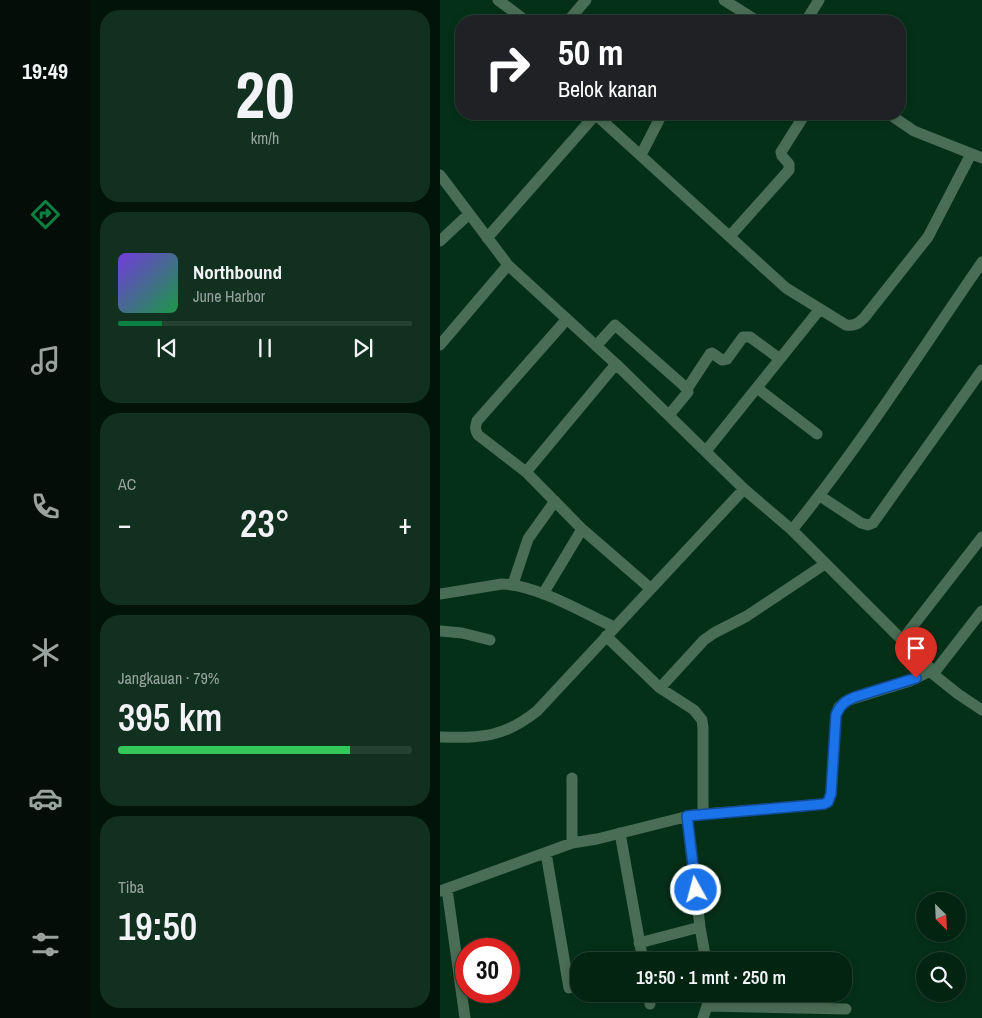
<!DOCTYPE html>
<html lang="id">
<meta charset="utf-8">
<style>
:root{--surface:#042412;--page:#123020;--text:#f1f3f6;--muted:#97a49f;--line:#254132;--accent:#0b8043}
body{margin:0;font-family:"Archivo Narrow",sans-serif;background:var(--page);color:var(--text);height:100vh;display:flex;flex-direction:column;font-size:19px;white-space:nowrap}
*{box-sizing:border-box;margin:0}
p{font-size:16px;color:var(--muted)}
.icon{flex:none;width:28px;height:28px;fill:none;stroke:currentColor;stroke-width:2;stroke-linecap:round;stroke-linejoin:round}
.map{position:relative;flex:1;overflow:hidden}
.drawer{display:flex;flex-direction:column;gap:10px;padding:10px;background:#02140a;width:350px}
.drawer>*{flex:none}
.top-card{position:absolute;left:15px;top:15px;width:451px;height:105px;border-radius:20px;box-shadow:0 2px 8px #0003,0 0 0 1px var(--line);background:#202124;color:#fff;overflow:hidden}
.needle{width:32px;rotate:156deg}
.buttons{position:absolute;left:476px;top:892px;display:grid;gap:10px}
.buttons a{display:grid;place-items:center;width:50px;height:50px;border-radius:50%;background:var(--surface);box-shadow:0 2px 8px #0003,0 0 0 1px var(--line);font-size:25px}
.speed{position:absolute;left:15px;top:938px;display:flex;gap:10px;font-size:25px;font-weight:700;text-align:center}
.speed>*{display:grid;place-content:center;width:65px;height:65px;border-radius:50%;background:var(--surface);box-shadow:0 2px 8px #0003,0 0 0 1px var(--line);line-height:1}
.speed .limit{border:8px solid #d22;background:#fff;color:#111}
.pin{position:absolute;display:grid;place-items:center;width:42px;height:42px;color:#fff;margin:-51px -21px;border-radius:50% 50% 50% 0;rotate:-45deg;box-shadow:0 0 5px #0007}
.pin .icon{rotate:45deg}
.me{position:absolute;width:55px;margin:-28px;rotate:353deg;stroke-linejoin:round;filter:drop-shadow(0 0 4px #0008)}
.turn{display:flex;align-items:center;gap:18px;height:105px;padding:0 20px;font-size:22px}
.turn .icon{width:65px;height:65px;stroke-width:2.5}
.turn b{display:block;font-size:35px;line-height:42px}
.big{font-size:38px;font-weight:600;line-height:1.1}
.drawer .tile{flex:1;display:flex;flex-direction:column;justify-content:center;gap:8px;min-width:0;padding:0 18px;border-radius:20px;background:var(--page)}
.drawer .dial{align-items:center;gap:0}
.dial b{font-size:65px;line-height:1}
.song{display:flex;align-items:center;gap:15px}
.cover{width:60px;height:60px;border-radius:8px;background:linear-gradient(135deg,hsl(260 70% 55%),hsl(140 70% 35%))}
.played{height:5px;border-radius:2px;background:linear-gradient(90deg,var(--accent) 15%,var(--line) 15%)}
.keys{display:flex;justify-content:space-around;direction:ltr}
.heat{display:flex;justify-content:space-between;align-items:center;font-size:28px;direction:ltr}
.charge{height:8px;border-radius:4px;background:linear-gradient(90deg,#34c759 79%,var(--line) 0)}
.trip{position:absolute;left:130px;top:952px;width:282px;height:50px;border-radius:20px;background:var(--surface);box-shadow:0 2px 8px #0003,0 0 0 1px var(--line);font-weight:600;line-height:50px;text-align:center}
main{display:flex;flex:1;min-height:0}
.dock{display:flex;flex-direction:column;width:90px;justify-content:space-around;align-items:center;background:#020e07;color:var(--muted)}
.dock .icon{width:35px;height:35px}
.dock .on{color:var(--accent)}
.dock b{font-size:22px;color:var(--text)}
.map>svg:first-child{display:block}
</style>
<main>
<nav class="dock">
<b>19:49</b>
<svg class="icon on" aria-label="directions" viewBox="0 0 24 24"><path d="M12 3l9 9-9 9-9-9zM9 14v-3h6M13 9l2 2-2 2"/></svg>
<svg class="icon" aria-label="music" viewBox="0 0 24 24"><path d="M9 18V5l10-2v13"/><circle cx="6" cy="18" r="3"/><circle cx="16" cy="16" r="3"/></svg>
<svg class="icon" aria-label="phone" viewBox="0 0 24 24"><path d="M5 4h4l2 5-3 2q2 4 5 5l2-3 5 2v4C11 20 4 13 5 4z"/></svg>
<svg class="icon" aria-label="climate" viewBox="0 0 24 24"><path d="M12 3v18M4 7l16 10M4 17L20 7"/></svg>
<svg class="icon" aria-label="car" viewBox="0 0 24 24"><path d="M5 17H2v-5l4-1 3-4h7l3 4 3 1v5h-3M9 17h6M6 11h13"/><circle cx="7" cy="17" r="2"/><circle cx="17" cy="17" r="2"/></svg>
<svg class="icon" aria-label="filters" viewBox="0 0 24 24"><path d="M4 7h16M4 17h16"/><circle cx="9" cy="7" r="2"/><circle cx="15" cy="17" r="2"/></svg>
</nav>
<section class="drawer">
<div class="tile dial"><b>20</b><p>km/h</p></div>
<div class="tile">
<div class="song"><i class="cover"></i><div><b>Northbound</b><p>June Harbor</p></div></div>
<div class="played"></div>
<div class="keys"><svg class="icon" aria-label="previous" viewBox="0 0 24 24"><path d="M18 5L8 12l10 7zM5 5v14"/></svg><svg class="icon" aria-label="pause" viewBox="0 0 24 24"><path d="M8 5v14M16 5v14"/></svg><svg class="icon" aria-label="next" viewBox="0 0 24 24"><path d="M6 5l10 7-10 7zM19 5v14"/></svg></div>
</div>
<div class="tile"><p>AC</p>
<div class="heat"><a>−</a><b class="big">23°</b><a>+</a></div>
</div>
<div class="tile"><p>Jangkauan · 79%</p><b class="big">395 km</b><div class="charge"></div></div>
<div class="tile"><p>Tiba</p><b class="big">19:50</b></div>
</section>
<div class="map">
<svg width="542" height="1018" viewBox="0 0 542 1018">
<rect width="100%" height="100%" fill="#053018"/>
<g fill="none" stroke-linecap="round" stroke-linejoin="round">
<path stroke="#4a6d55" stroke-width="11" d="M58 0 86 21
M284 0 317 21
M128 21 146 0
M366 21 379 0
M155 114 346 288 406 325C414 326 418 324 424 318L488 237 531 154
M449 114 474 131 542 158
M201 155 222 114
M0 175 68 265 176 364 304 489 352 530 492 670 493 674 518 694 542 710
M290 236 349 170V164L342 156 341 152 365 114
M47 238 156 114
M0 241 29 214
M127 319 37 421C35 427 35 430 38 435L86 472 142 529 210 588
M0 345 68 265
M156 346 175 325 243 385 247 389 248 392 229 415
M317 388 377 434
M247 389 270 354 272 353 282 360 287 359 303 337H310L340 359
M266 451 380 309
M86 472 176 364
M380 496 421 523 428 525 433 523 542 370
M352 530C421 445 480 352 542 262
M73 584 88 539 115 501
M0 594 62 584C97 585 142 612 174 627
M103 594 142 529
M0 631 22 633 50 640
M166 636 220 688 254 710 262 720 263 728V814
M462 640 542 537
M493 674 542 611
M220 688 264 640 274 633 307 616 385 564
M0 737C41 738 63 738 97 711L304 489
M247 816 260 927 266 961
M180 833 203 961
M132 843V778
M106 853 129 988
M7 889 25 1018
M0 891 132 843 157 839 253 815 384 804 388 802 391 794 396 715 399 707 406 701 470 681 492 670
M199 943 260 927
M209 994 210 1004
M267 1006 406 1009
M263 1018 267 1006 269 994"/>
</g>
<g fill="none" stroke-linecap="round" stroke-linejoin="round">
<g stroke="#114b97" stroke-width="12">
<path id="route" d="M256 890 247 816 384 804 388 802 391 794 396 715C400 705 405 701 415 697L476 678"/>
</g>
<use href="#route" stroke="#1a73e8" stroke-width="9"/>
</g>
</svg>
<div class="buttons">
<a><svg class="needle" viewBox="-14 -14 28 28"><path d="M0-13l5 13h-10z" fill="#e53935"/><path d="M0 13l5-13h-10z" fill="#97a49f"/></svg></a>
<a><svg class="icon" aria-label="search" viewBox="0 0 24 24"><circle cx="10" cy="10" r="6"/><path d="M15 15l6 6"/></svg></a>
</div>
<div class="speed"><div class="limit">30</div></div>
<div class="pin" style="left:476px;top:678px;background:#d93025"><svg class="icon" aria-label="arrive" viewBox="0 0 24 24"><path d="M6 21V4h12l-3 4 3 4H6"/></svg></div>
<svg class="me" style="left:256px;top:890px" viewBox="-20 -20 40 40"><circle r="17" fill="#1a73e8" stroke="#fff" stroke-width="3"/><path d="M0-11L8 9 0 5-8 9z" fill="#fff"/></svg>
<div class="trip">19:50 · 1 mnt · 250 m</div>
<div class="top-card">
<div class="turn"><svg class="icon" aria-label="right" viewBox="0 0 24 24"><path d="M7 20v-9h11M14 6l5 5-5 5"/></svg><div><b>50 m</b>Belok kanan</div></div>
</div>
</div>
</main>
